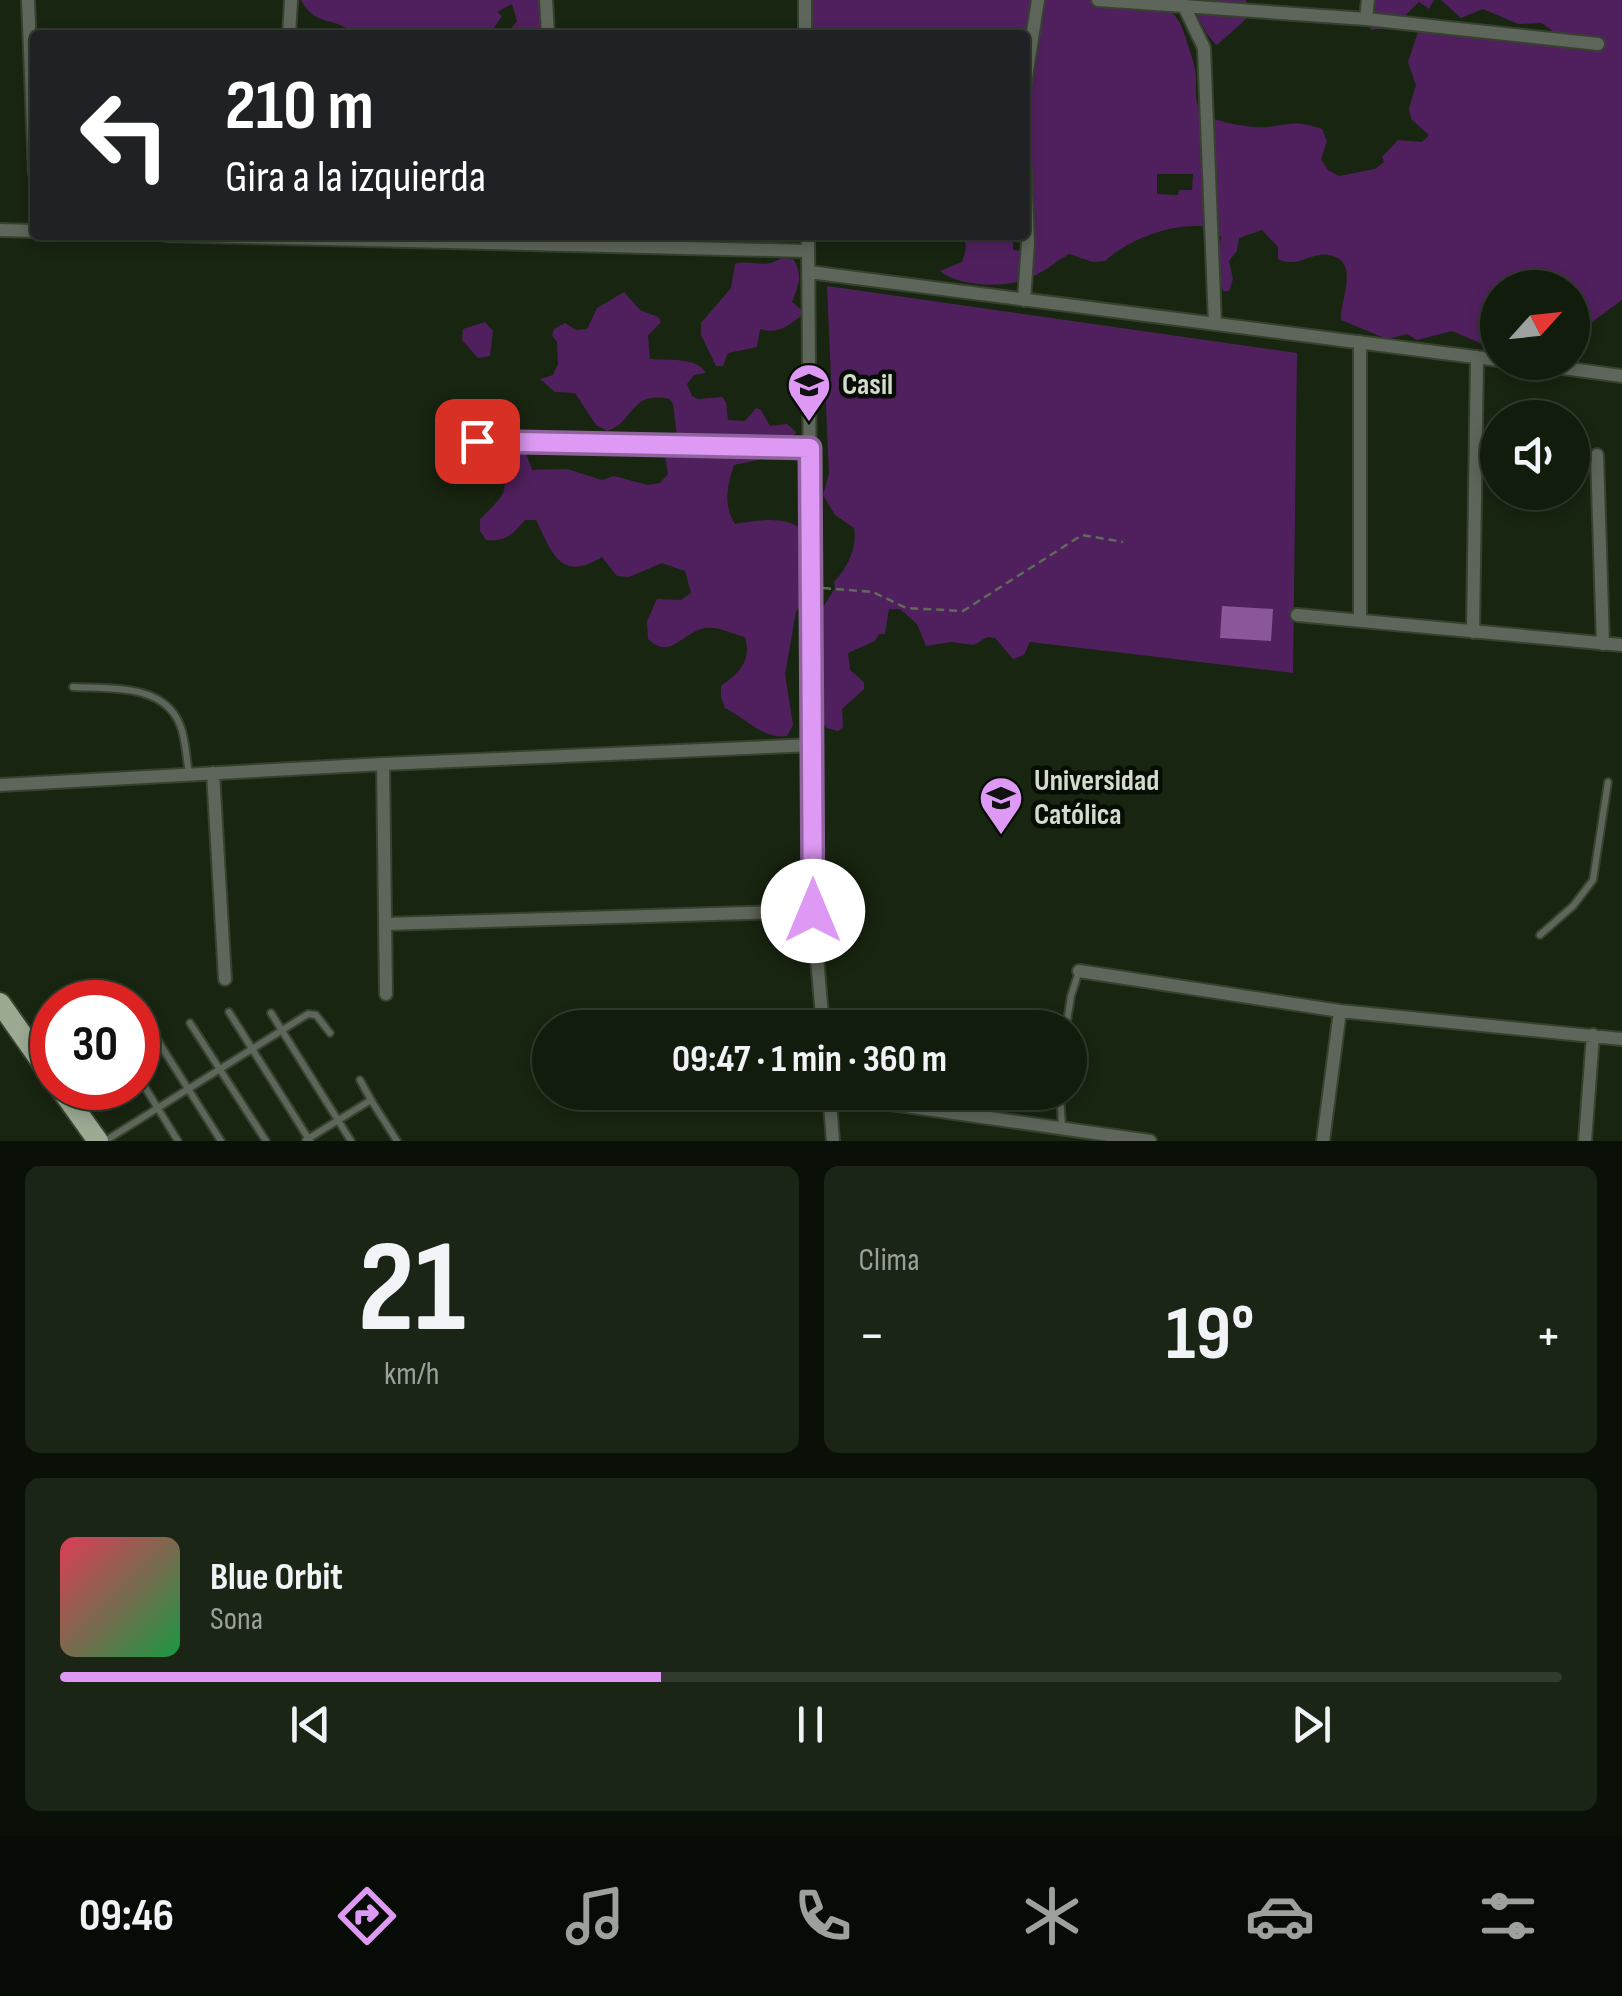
<!DOCTYPE html>
<html lang="es">
<meta charset="utf-8">
<style>
:root{--surface:#121c0c;--page:#1b2515;--text:#f1f3f6;--muted:#9ca19d;--line:#313a2d;--accent:#dd99f3}
body{margin:0;font-family:"Sofia Sans Condensed",sans-serif;background:var(--page);color:var(--text);height:100vh;display:flex;flex-direction:column;font-size:38px;white-space:nowrap}
*{box-sizing:border-box;margin:0}
p{font-size:32px;color:var(--muted)}
.icon{flex:none;width:55px;height:55px;fill:none;stroke:currentColor;stroke-width:2;stroke-linecap:round;stroke-linejoin:round}
.map{position:relative;height:1141px;overflow:hidden}
.drawer{display:flex;flex-direction:column;gap:25px;padding:25px;background:#0a0f07;flex:1}
.drawer>*{flex:none}
.guide{position:absolute;left:30px;top:30px;width:1000px;height:210px;border-radius:10px;box-shadow:0 5px 15px #0003,0 0 0 2px var(--line);background:#202124;color:#fff;overflow:hidden}
.needle{width:65px;rotate:63deg}
.controls{position:absolute;left:1480px;top:270px;display:grid;gap:20px}
.controls a{display:grid;place-items:center;width:110px;height:110px;border-radius:50%;background:var(--surface);box-shadow:0 5px 15px #0003,0 0 0 2px var(--line);font-size:50px}
.speed{position:absolute;left:30px;top:980px;display:flex;gap:20px;font-size:50px;font-weight:700;text-align:center}
.speed>*{display:grid;place-content:center;width:130px;height:130px;border-radius:50%;background:var(--surface);box-shadow:0 5px 15px #0003,0 0 0 2px var(--line);line-height:1}
.speed .limit{border:15px solid #d22;background:#fff;color:#111}
.pin{position:absolute;display:grid;place-items:center;width:85px;height:85px;color:#fff;margin:-42px;border-radius:20px;box-shadow:0 5px 15px #0006}
.me{position:absolute;width:110px;margin:-55px;rotate:0deg;stroke-linejoin:round;filter:drop-shadow(0 0 8px #0008)}
.turn{display:flex;align-items:center;gap:35px;height:210px;padding:0 30px;font-size:45px}
.turn .icon{width:130px;height:130px;stroke-width:2.5}
.turn b{display:block;font-size:70px;line-height:85px}
.big{font-size:75px;font-weight:700;line-height:1.1}
.drawer .tile{flex:1;display:flex;flex-direction:column;justify-content:center;gap:15px;min-width:0;padding:0 35px;border-radius:15px;background:var(--page)}
.drawer .dial{align-items:center;gap:0}
.dial b{font-size:130px;line-height:1}
.song{display:flex;align-items:center;gap:30px}
.cover{width:120px;height:120px;border-radius:15px;background:linear-gradient(135deg,hsl(350 70% 55%),hsl(140 70% 35%))}
.played{height:10px;border-radius:5px;background:linear-gradient(90deg,var(--accent) 40%,var(--line) 40%)}
.keys{display:flex;justify-content:space-around;direction:ltr}
.heat{display:flex;justify-content:space-between;align-items:center;font-size:55px;direction:ltr}
.drawer .tiles{flex:1;display:grid;gap:25px;grid-template-columns:1fr 1fr}
.tile:last-child{grid-column:span 2}
.trip{position:absolute;left:532px;top:1010px;width:555px;height:100px;border-radius:50px;background:var(--surface);box-shadow:0 5px 15px #0003,0 0 0 2px var(--line);font-weight:700;line-height:100px;text-align:center}
.menu{display:flex;height:160px;justify-content:space-around;align-items:center;background:#070b05;color:var(--muted)}
.menu .icon{width:70px;height:70px}
.menu .selected{color:var(--accent)}
.menu b{font-size:45px;color:var(--text)}
.map>svg:first-child{display:block}
</style>
<div class="map">
<svg width="1622" height="1141" viewBox="0 0 1622 1141">
<rect width="100%" height="100%" fill="#182510"/>
<path fill="#50205e" fill-rule="evenodd" d="M301 0H547L549 35H506L517 21 512 4 497 12 502 16 489 35H353C338 15 316 29 301 0Z
M801 0H1136C1175 12 1177 8 1189 48 1192 58 1196 68 1196 79 1196 94 1194 104 1205 116 1222 122 1250 129 1268 127 1293 124 1295 120 1322 129L1327 141 1321 159 1328 170 1339 176 1375 169 1384 162 1382 157 1398 140 1422 142 1429 135 1411 119 1409 108 1416 85 1408 62 1419 29 1430 24 1502 27 1550 42 1560 37 1542 23 1518 24 1483 9 1461 18 1441 0H1622V300L1592 322 1573 343 1572 288H1498L1497 345H1485L1452 331 1417 340 1407 334 1387 339 1341 320C1340 300 1359 264 1333 256 1312 249 1299 270 1278 259V247L1262 230 1239 238 1237 251 1229 261 1233 279 1229 291H1223L1217 274 1221 237 1214 228C1179 220 1130 238 1105 261L1093 262 1069 254C1055 262 1042 274 1027 279 1003 288 960 287 940 271L962 262 966 249 964 235H1013V250L1022 251 1025 35H800ZM1157 174H1193L1192 190H1179L1178 195 1157 194Z
M1188 0H1246V19L1217 45C1203 34 1200 15 1188 0Z
M1376 0H1434L1429 9 1419 2 1393 27 1371 30 1365 9Z
M781 258 793 259C803 275 799 285 792 302L805 313C789 325 779 335 760 329L757 347 728 353 723 366H716L701 335V323L731 288 735 264C753 259 763 270 781 258Z
M827 286 1297 353 1293 673 1030 642 1024 655 1013 659 995 638 987 637 974 645 951 642 926 646 917 624 900 609H889L885 634H879L875 641 848 653 850 670 864 682V689L842 709 843 727 838 731 827 728 816 714 819 681 815 620 835 588 834 582C847 568 858 547 854 528L835 515 823 495 829 474 825 383 831 377Z
M624 292 640 310 658 317 661 322 648 335 650 359C669 361 695 356 706 373L694 375 687 384 692 396 698 399 722 397 726 402 728 420 745 421 756 408 761 410 770 426 787 424 796 432 781 455 734 465C727 486 723 505 735 524 757 520 788 515 805 532L804 544 820 562 821 575 796 612 785 674 793 725 787 736C763 740 746 718 725 708L721 697V686C739 673 752 661 745 637 733 634 718 626 705 628 682 632 671 661 648 639L647 621 657 599 681 600 691 593 685 571 662 563 629 577 617 576 602 557C561 582 553 555 536 520H525C513 534 506 542 486 540L480 531V519C510 490 510 490 494 451L501 442 524 447 532 470 567 469 602 480 614 476 648 485 660 483 668 474 663 445 677 437 673 404 669 399C630 390 633 424 607 431L596 425 575 393 555 392 540 379 553 375 558 364 557 342 552 335 554 329 565 323 576 330 587 329 597 308Z
M485 322 493 331 490 356 478 358 462 340 463 329Z"/>
<path fill="#8a579b" d="M1222 606 1273 609 1271 641 1220 638Z"/>
<g fill="none" stroke-linecap="round" stroke-linejoin="round">
<g stroke="#36422e" stroke-width="10">
<path id="lane" d="M477 441 810 448
M73 687C108 689 164 683 180 725 186 739 186 758 189 773
M1540 935 1573 906 1593 880 1608 782
M229 1012 310 1141
M271 1013 351 1141
M190 1023 266 1141
M1066 1028 1071 996 1079 971
M158 1041 221 1141
M138 1076 178 1141
M1060 1092 1062 1127
M371 1100 397 1141
M306 1140 371 1100 360 1080
M105 1141 308 1014 316 1015 330 1033"/>
</g>
<g stroke="#36422e" stroke-width="16">
<path id="street" d="M28 0 35 173
M546 0 548 35
M805 0V35
M1098 0 1366 19 1598 44
M1182 2 1204 48 1215 324
M1366 19 1368 0
M289 35 291 0
M1025 84 1038 0
M0 230 35 231
M166 235 808 251
M808 235 813 911 823 1028
M809 272 1498 360
M1024 300 1028 243 1025 170
M1519 362 1622 376
M1597 455 1603 644
M1297 615 1622 645
M1360 621V342
M1473 632 1477 357
M383 764 386 994
M213 773 225 979
M0 785 383 764 813 745
M385 924 813 911
M1079 971 1340 1011 1622 1039
M829 1092 833 1141
M829 1095 1150 1141
M1323 1141 1340 1011
M1585 1141 1593 1035"/>
</g>
<g stroke="#36422e" stroke-width="24">
<path id="primary" d="M0 1003 52 1077
M60 1088 98 1141"/>
</g>
<path stroke="#606b59" stroke-width="2.5" stroke-dasharray="8 5" stroke-linecap="butt" d="M823 588 873 592 906 608 963 611 1082 535 1123 542"/>
<use href="#lane" stroke="#5e655a" stroke-width="6"/>
<use href="#street" stroke="#5e655a" stroke-width="12"/>
<use href="#primary" stroke="#9caa94" stroke-width="20"/>
</g>
<g fill="none" stroke-linecap="round" stroke-linejoin="round">
<g stroke="#90639e" stroke-width="25">
<path id="route" d="M477 441 810 448 813 911"/>
</g>
<use href="#route" stroke="#dd99f3" stroke-width="18"/>
</g>
<defs>
<g id="school-pin" transform="scale(2.25)"><path d="M0 17L-7.5 6A9.5 9.5 0 1 1 7.5 6Z" fill="#dd99f3" stroke="#070d05"/><path d="M0-5L7-2L0 1L-7-2ZM-4 1L0 2.5L4 1V4Q0 6-4 4Z" fill="#111"/></g>
</defs>
<g fill-rule="evenodd">
<use href="#school-pin" x="809" y="385"/>
<use href="#school-pin" x="1001" y="798"/>
</g>
<g text-anchor="middle" dominant-baseline="central" stroke-width="9" stroke-linejoin="round" paint-order="stroke">
<g font-size="30" font-weight="bold" fill="#d2dbcd" stroke="#070d05" text-anchor="start">
<text x="842" y="385">Casil</text>
<text x="1034" y="781">Universidad<tspan x="1034" dy="34">Católica</tspan></text>
</g>
</g>
</svg>
<div class="controls">
<a><svg class="needle" viewBox="-14 -14 28 28"><path d="M0-13l5 13h-10z" fill="#e53935"/><path d="M0 13l5-13h-10z" fill="#9ca19d"/></svg></a>
<a><svg class="icon" aria-label="sound" viewBox="0 0 24 24"><path d="M4 9h4l5-4v14l-5-4H4zM17 9q2 3 0 6"/></svg></a>
</div>
<div class="speed"><div class="limit">30</div></div>
<div class="pin" style="left:477px;top:441px;background:#d93025"><svg class="icon" aria-label="arrive" viewBox="0 0 24 24"><path d="M6 21V4h12l-3 4 3 4H6"/></svg></div>
<svg class="me" style="left:813px;top:911px" viewBox="-20 -20 40 40"><circle r="19" fill="#fff"/><path d="M0-13L10 11 0 6-10 11z" fill="#dd99f3"/></svg>
<div class="trip">09:47 · 1 min · 360 m</div>
<div class="guide">
<div class="turn"><svg class="icon" aria-label="left" viewBox="0 0 24 24"><path d="M17 20v-9H6M10 6l-5 5 5 5"/></svg><div><b>210 m</b>Gira a la izquierda</div></div>
</div>
</div>
<section class="drawer">
<div class="tiles">
<div class="tile dial"><b>21</b><p>km/h</p></div>
<div class="tile"><p>Clima</p>
<div class="heat"><a>−</a><b class="big">19°</b><a>+</a></div>
</div>
<div class="tile">
<div class="song"><i class="cover"></i><div><b>Blue Orbit</b><p>Sona</p></div></div>
<div class="played"></div>
<div class="keys"><svg class="icon" aria-label="previous" viewBox="0 0 24 24"><path d="M18 5L8 12l10 7zM5 5v14"/></svg><svg class="icon" aria-label="pause" viewBox="0 0 24 24"><path d="M8 5v14M16 5v14"/></svg><svg class="icon" aria-label="next" viewBox="0 0 24 24"><path d="M6 5l10 7-10 7zM19 5v14"/></svg></div>
</div>
</div>
</section>
<nav class="menu">
<b>09:46</b>
<svg class="icon selected" aria-label="directions" viewBox="0 0 24 24"><path d="M12 3l9 9-9 9-9-9zM9 14v-3h6M13 9l2 2-2 2"/></svg>
<svg class="icon" aria-label="music" viewBox="0 0 24 24"><path d="M9 18V5l10-2v13"/><circle cx="6" cy="18" r="3"/><circle cx="16" cy="16" r="3"/></svg>
<svg class="icon" aria-label="phone" viewBox="0 0 24 24"><path d="M5 4h4l2 5-3 2q2 4 5 5l2-3 5 2v4C11 20 4 13 5 4z"/></svg>
<svg class="icon" aria-label="climate" viewBox="0 0 24 24"><path d="M12 3v18M4 7l16 10M4 17L20 7"/></svg>
<svg class="icon" aria-label="car" viewBox="0 0 24 24"><path d="M5 17H2v-5l4-1 3-4h7l3 4 3 1v5h-3M9 17h6M6 11h13"/><circle cx="7" cy="17" r="2"/><circle cx="17" cy="17" r="2"/></svg>
<svg class="icon" aria-label="filters" viewBox="0 0 24 24"><path d="M4 7h16M4 17h16"/><circle cx="9" cy="7" r="2"/><circle cx="15" cy="17" r="2"/></svg>
</nav>
